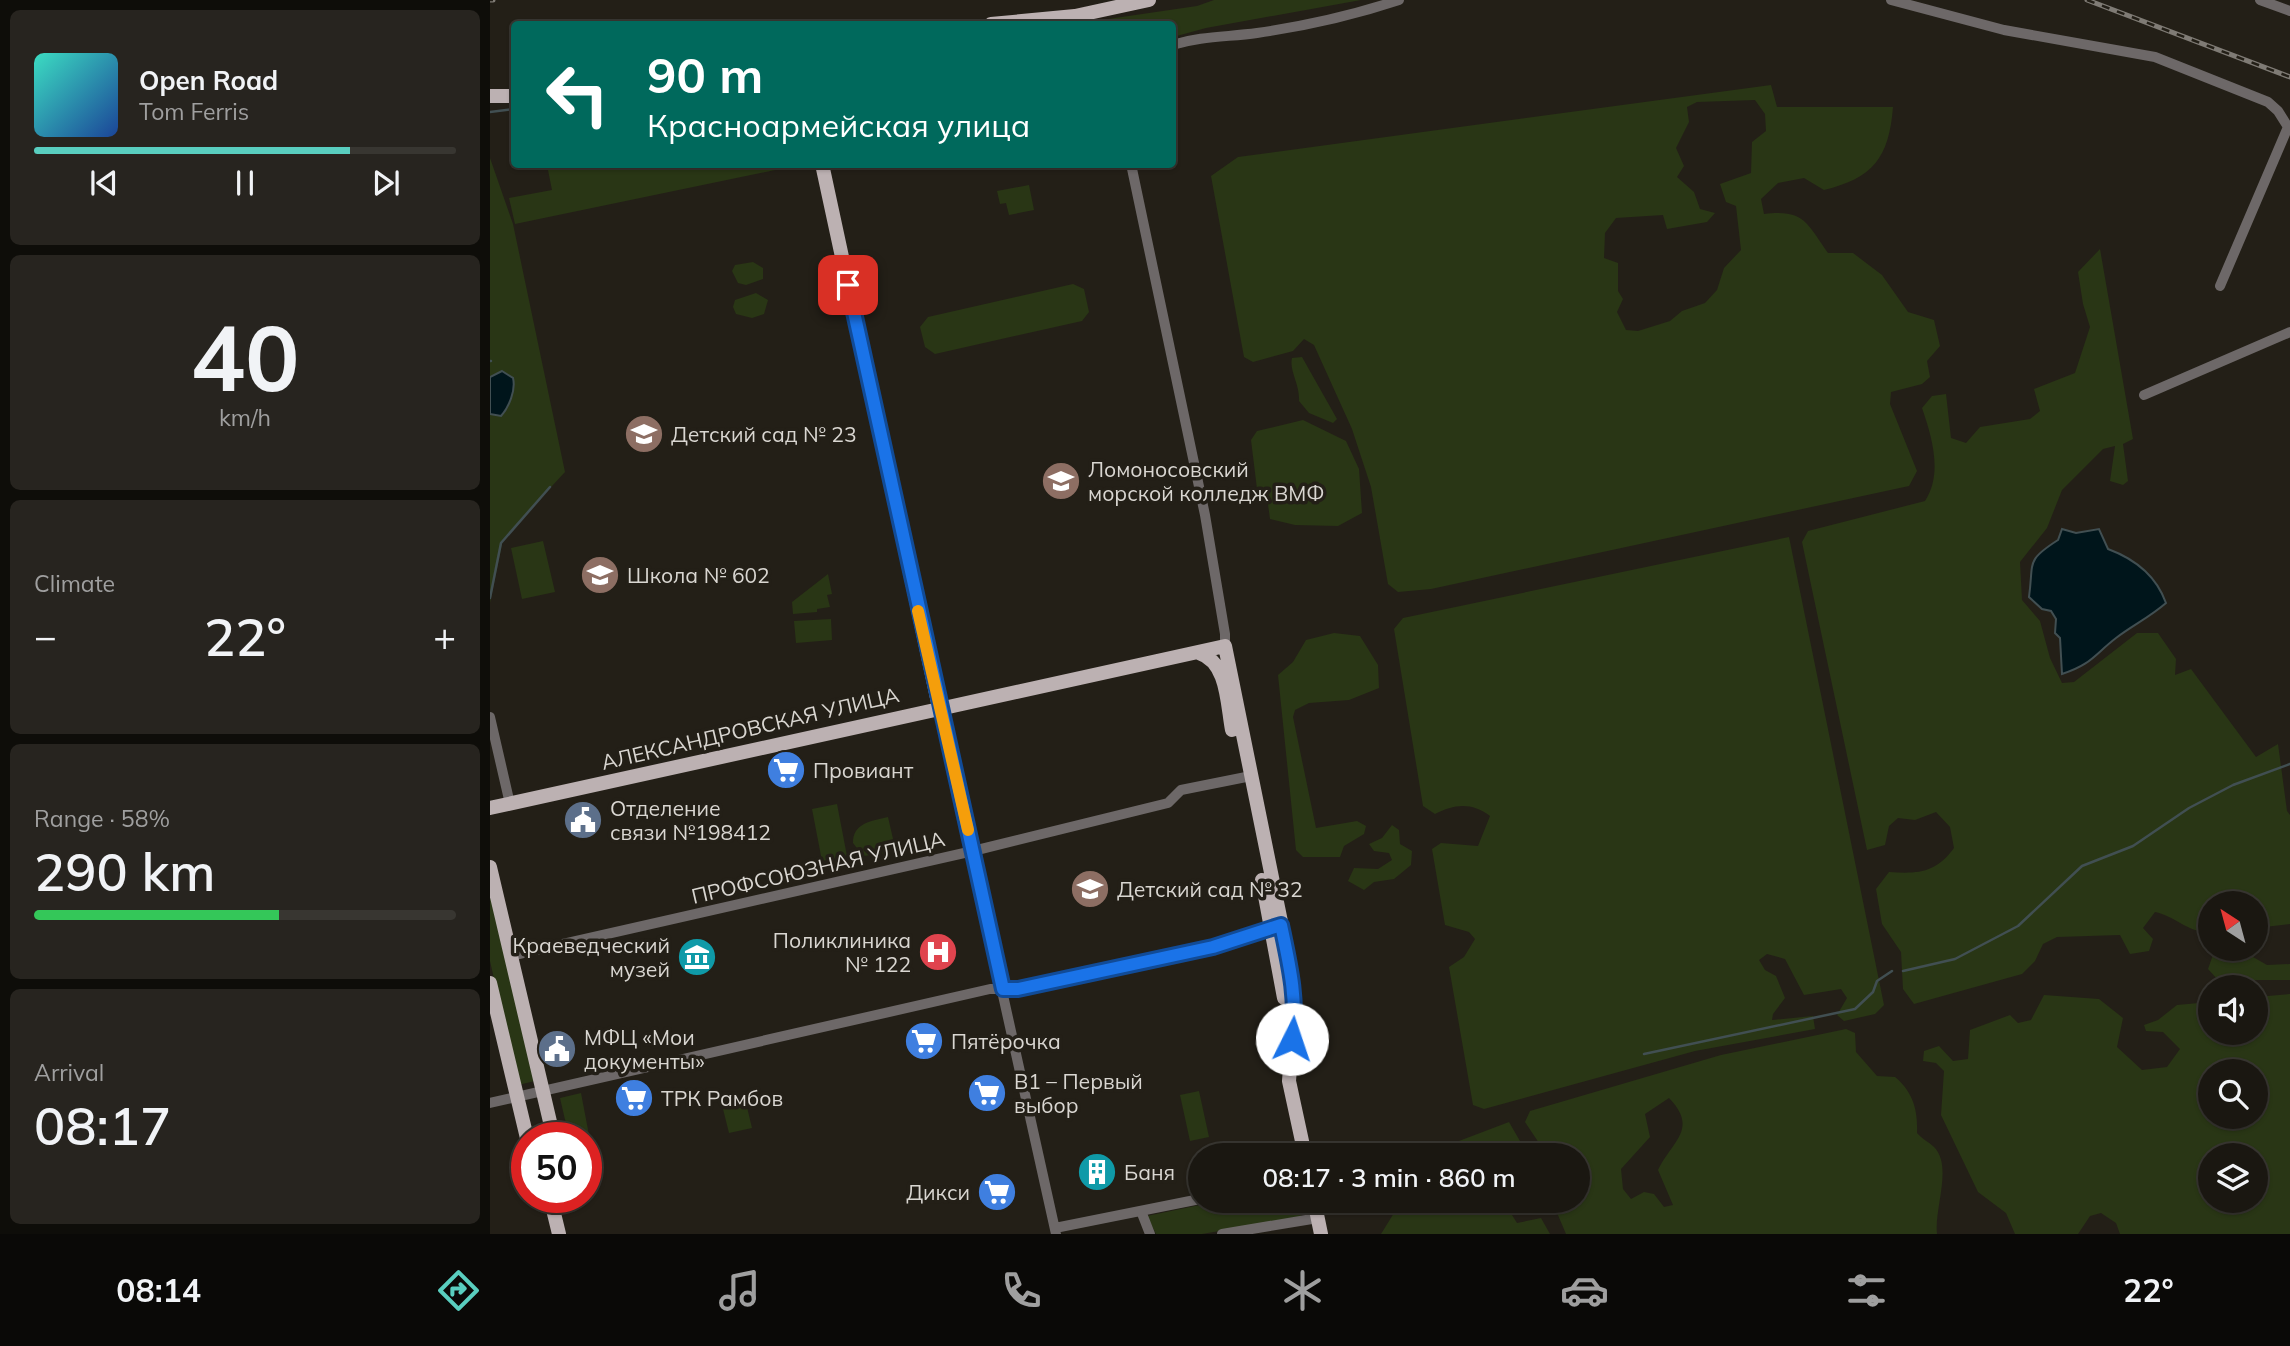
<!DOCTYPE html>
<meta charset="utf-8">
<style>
:root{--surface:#1a1711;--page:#27241f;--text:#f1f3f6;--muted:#9f9f9f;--line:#383631;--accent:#59cebf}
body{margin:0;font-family:Mulish,sans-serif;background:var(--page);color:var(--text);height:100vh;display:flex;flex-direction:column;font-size:26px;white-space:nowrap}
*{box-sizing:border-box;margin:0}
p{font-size:23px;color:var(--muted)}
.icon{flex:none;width:38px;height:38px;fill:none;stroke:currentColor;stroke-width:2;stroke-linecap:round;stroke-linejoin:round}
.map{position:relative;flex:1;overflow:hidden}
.panel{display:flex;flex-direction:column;gap:10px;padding:10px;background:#0e0d09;width:490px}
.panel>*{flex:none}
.guide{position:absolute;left:21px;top:21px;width:665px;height:147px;border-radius:7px;box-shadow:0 2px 5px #0004,0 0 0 2px var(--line);background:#00695c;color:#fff;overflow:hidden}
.needle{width:46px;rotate:324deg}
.tools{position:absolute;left:1708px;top:891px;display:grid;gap:14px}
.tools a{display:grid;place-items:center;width:70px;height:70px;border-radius:50%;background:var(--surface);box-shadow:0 2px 5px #0004,0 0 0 2px var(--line);font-size:35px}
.speed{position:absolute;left:21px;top:1122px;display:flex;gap:14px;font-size:35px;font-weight:700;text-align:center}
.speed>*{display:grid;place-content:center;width:91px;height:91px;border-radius:50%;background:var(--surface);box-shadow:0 2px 5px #0004,0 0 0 2px var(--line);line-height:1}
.speed .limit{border:10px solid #d22;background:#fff;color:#111}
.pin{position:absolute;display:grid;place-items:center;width:60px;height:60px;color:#fff;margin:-30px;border-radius:14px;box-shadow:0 4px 10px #0006}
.me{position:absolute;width:77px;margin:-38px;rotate:4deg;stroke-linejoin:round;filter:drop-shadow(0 0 5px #0008)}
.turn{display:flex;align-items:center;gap:24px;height:147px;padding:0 21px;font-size:32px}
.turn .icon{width:91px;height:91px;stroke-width:2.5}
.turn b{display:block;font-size:49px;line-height:60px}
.big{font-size:52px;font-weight:600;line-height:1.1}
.panel .card{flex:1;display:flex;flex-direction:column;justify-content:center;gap:10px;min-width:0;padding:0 24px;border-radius:10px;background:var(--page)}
.panel .dial{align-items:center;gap:0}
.dial b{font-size:91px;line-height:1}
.song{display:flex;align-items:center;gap:21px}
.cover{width:84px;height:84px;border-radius:10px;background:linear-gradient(135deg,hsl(170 70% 55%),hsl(220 70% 35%))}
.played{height:7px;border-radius:4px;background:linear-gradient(90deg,var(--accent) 75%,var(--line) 75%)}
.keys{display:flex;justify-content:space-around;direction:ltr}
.heat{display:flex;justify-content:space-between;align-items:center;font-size:38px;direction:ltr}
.charge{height:10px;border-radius:5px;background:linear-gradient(90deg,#34c759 58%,var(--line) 0)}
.trip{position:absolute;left:698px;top:1143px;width:402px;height:70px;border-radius:35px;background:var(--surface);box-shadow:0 2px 5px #0004,0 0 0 2px var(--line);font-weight:600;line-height:70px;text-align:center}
.dock{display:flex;height:112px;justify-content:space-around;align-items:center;background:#0a0907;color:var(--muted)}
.dock .icon{width:49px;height:49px}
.dock .active{color:var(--accent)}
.dock b{font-size:32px;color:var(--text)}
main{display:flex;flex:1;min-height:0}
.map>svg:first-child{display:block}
</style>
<main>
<section class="panel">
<div class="card">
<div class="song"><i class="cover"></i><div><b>Open Road</b><p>Tom Ferris</p></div></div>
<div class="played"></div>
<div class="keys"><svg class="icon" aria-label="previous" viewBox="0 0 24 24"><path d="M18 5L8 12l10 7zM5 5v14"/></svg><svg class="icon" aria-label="pause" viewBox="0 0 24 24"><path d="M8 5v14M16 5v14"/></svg><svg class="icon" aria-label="next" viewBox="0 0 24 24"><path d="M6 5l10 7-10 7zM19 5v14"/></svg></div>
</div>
<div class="card dial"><b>40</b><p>km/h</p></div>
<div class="card"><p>Climate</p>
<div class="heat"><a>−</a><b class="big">22°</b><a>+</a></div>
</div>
<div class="card"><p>Range · 58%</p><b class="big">290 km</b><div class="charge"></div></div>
<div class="card"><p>Arrival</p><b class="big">08:17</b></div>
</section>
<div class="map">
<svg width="1800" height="1234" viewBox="0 0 1800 1234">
<rect width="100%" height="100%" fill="#231f17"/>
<path fill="#293615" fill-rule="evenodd" d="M724 0H871L716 28 683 37 682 24H584L707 6Z
M1281 85 1287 107H1403C1399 158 1383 178 1334 190L1314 178 1288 183 1271 199 1274 214C1314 209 1317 223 1338 253H1363L1392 275 1418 312 1444 320 1450 346 1437 361 1440 377 1432 384 1401 392 1400 404 1427 471 1419 486 941 589 908 592 898 584 881 487 862 429 824 345 814 339 803 351 763 362 754 357 721 176 748 157ZM1265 100 1275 114 1276 131 1262 142 1261 173 1230 184 1236 202 1246 206 1251 250 1234 268 1227 290 1215 303 1192 311 1180 321 1148 331 1136 330 1127 312 1133 299 1128 291V263L1114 258 1115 233 1126 218 1173 215 1177 229 1217 222 1225 213 1210 209 1204 192 1187 177 1194 166 1186 148 1199 122 1197 107 1207 102Z
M0 158 23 224 75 472 13 539 0 603Z
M57 165V164L309 165 25 224 19 198 62 190Z
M539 185 544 210 519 215 516 203 510 204 507 191Z
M1610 249 1643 439 1633 444 1638 481 1633 485 1620 481 1625 446 1613 449 1572 490 1557 528 1530 562 1532 600 1550 621 1560 658 1572 683 1584 682 1647 633H1668L1686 659 1685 675 1701 669 1766 757 1788 744 1797 811 1800 815V924L1766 928V903H1720V932C1700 934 1685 916 1665 912L1653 928 1663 939 1659 951 1640 954 1630 935 1567 937 1553 944 1545 961 1532 974 1424 1004 1413 989 1411 952 1392 924 1386 889 1399 872C1428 874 1446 873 1464 848L1460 827 1446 812 1425 820 1408 818 1399 826 1395 845 1377 850 1312 542 1318 531 1435 501C1453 474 1442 437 1432 408L1442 396 1456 394 1461 438 1476 443 1490 427 1540 419 1550 411 1544 389 1585 373 1600 327 1593 304 1588 272Z
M263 262 273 268V279L256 285 248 283 242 271 245 265Z
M583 284 594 289 599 312 592 321 445 354 435 347 430 327 438 317Z
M266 293 278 300 274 314 262 318 246 314 243 307 245 300Z
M812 357 847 419 843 423 819 413 809 401C810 384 799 371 802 358Z
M813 420 856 441 869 469 872 513 848 526 805 525 780 519 777 497H768L761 440 767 431Z
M1299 537 1394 1005 1385 1014 1354 1021 1347 1015 1357 998 1351 989 1314 995 1295 959 1277 954 1269 960 1275 970 1286 976 1295 998 1283 1014 1282 1020 1323 1016 1325 1029 1205 1051 994 1109 983 1105 959 967 974 957 985 939 979 932 955 925 942 849 951 843 988 846 1000 816C982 802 964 804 945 814L933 806 904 629 913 618Z
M53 541 65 592 32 599 21 548Z
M338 574 342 594 337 595 340 607 327 609V612L303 614 302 602Z
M341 619 342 640 306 643 304 621Z
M844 633 870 636 888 665 889 688 859 700 819 703 805 710 803 717 826 828 867 821 876 826 874 834 854 846 850 857H813L806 850 788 675 803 662 816 640Z
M347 804 357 856 332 861 322 809Z
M398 817 406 852 373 856 363 843C363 823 381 821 398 817Z
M902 825 909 830 910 844 922 851 921 865 904 879 884 882 874 890 858 881 864 868 888 869 902 860 899 853 884 851 879 844 892 838Z
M0 887 45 1081 28 1085 0 961Z
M1725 949H1749L1777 965 1800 964V980H1728L1718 969Z
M1800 994V1234H1630L1626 1223 1611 1213 1600 1216 1588 1234H1525L1516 1213 1488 1192 1451 1115 1454 1071 1446 1063 1433 1061 1434 1051 1449 1046 1463 1061 1478 1059 1480 1030 1520 1015 1528 1023 1541 1020 1554 995 1609 999 1633 1018 1627 1047 1652 1070 1677 1067 1690 1049 1673 1032 1656 1031 1654 1025 1668 1020 1687 1005 1720 1002V1032H1766V997ZM1720 1071H1766V1116H1720ZM1720 1155H1766V1200H1720Z
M1356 1029 1365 1033 1366 1052 1387 1076 1405 1077C1423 1092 1428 1110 1427 1133 1432 1139 1439 1142 1444 1147 1463 1166 1444 1209 1447 1234H1076L1062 1201 1088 1200V1155H1051L1049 1143 1035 1122 1040 1111 1231 1055ZM1179 1098C1209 1129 1182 1141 1168 1170L1183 1205 1174 1207 1164 1194 1154 1192 1141 1199 1133 1189 1131 1169 1160 1137 1155 1114Z
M709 1091 719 1137 700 1141 690 1095Z
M91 1093 99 1135 79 1137 70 1098Z
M256 1103 262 1128 239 1133 233 1109Z
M1019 1122 1034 1148 1035 1155H932Z
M808 1200 811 1217 712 1234H666L657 1216 729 1201Z
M912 1200 1029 1201 1022 1215 1027 1223 1051 1218 1060 1234H891Z"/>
<path fill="#00151b" stroke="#414f52" stroke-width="2" d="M12 371 23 378C26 390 19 407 11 416L0 414V377Z
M1572 529 1586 533 1609 529 1618 549C1645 559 1666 575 1676 603 1660 617 1643 625 1626 638 1604 655 1602 664 1572 674L1570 638 1565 633 1566 619 1561 611 1552 609 1539 597C1544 562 1535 561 1568 540Z"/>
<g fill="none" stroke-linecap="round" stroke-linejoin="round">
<path stroke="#414f52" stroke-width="2.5" d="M0 112 24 109
M0 361H1
M0 598 11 543 60 487
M1413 971 1465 959 1528 926 1592 866 1643 846 1699 808 1743 785 1800 764
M1154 1054 1365 1009 1383 992 1387 981 1402 971"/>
<path stroke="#6d6868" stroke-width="10" d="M1401 0 1514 30 1665 57 1778 102 1788 111 1800 130
M1770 0 1800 11
M682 45C711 36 738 37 767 33 815 26 864 15 909 0
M641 164 715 515 735 634V646L732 650
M1730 286 1798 127
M1654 395 1800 332
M449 707 566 1234
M0 717 20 804
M20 956 483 851 678 803 691 790 761 776
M0 1103 500 989H528L723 947 785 927
M651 1211 660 1234
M565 1228 710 1199
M732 1234 828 1218"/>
<path stroke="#bcb1b2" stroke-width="14" d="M501 24 585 16 659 0
M0 96H24
M332 164 449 707
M709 653C738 662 737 704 742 730
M0 808 735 646 802 976 804 1016 799 1081 815 1155
M0 867 61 1126 57 1138
M772 880 794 998
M0 983 37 1138
M60 1197 69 1234
M824 1200 831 1234"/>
<g stroke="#7f7b75" stroke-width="5">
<path id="rail" d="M0 0H3
M1597 0 1800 77"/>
</g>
<use href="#rail" stroke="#231f17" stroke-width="2.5" stroke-dasharray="8" stroke-linecap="butt"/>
</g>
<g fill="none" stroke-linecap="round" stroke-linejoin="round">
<g stroke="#114b97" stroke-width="18">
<path id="route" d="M358 285 513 989H528L723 947 791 925C799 963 808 1000 802 1039"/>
</g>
<use href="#route" stroke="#1a73e8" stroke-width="12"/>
<path stroke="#f59e0b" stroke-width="12" d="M428 611 478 830"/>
</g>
<defs>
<g id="school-disc" transform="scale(2.0125)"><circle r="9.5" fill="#8d6e63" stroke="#231f17"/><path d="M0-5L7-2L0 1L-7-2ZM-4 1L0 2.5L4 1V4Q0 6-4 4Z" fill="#fff"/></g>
<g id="university-disc" transform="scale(2.0125)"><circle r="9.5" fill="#8d6e63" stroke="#231f17"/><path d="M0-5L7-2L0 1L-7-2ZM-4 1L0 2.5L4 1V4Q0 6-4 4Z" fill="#fff"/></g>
<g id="supermarket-disc" transform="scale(2.0125)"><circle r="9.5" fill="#3f7fe0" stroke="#231f17"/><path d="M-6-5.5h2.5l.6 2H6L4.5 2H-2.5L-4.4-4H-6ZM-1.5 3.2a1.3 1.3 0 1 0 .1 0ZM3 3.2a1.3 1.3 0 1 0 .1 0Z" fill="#fff"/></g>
<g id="civic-disc" transform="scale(2.0125)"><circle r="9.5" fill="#5c6f8a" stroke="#231f17"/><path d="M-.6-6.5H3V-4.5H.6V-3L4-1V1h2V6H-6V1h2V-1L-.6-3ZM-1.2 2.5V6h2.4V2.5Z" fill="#fff"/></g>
<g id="hospital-disc" transform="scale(2.0125)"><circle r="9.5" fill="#e0444e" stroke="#231f17"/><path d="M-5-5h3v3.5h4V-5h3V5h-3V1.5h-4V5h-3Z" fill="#fff"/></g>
<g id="museum-disc" transform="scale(2.0125)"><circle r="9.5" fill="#0f9aa8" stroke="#231f17"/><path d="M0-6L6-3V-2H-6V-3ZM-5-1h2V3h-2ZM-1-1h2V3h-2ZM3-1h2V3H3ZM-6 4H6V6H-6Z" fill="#fff"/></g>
<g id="building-disc" transform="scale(2.0125)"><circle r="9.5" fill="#0f9aa8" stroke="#231f17"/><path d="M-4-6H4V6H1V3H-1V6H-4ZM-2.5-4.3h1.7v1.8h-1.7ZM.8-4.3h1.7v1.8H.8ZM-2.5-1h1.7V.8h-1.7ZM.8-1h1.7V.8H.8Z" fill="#fff"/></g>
</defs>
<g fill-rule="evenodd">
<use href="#school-disc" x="154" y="434"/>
<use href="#university-disc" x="571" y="481"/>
<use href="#school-disc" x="110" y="575"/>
<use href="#supermarket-disc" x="296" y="770"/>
<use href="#civic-disc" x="93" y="820"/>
<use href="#school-disc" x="600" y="889"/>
<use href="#hospital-disc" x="448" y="952"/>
<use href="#museum-disc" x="207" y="957"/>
<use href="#supermarket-disc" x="434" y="1041"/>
<use href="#civic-disc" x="67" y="1049"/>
<use href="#supermarket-disc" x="497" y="1093"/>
<use href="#supermarket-disc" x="144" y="1098"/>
<use href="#building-disc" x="607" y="1172"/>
<use href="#supermarket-disc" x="507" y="1192"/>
</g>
<g text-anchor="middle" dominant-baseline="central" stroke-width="7" stroke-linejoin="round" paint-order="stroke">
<g font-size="21" fill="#d9d6d1" stroke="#231f17" text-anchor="start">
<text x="181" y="434">Детский сад № 23</text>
<text x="598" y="469">Ломоносовский<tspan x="598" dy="24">морской колледж ВМФ</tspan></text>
<text x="137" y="575">Школа № 602</text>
<text x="323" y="770">Провиант</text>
<text x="120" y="808">Отделение<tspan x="120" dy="24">связи №198412</tspan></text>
<text x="627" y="889">Детский сад № 32</text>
<text x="421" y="940" text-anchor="end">Поликлиника<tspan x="421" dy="24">№ 122</tspan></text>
<text x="180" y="945" text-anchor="end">Краеведческий<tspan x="180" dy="24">музей</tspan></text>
<text x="94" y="1037">МФЦ «Мои<tspan x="94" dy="24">документы»</tspan></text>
<text x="461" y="1041">Пятёрочка</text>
<text x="524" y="1081">В1 – Первый<tspan x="524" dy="24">выбор</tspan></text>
<text x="171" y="1098">ТРК Рамбов</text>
<text x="634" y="1172">Баня</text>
<text x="480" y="1192" text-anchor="end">Дикси</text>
</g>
<g font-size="21" fill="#d9d6d1" stroke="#231f17">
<text transform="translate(260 728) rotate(-13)">АЛЕКСАНДРОВСКАЯ УЛИЦА</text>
<text transform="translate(328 867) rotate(-13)">ПРОФСОЮЗНАЯ УЛИЦА</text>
</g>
</g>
</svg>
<div class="tools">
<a><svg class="needle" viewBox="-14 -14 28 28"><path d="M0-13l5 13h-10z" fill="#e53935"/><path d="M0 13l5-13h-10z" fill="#9f9f9f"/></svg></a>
<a><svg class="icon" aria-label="sound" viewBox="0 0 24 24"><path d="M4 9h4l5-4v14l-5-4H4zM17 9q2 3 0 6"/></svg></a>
<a><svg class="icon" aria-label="search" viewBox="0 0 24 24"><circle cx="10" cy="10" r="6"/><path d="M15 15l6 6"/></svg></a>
<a><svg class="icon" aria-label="layers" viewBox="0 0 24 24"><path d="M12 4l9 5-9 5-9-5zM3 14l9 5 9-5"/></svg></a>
</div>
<div class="speed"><div class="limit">50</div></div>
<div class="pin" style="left:358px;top:285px;background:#d93025"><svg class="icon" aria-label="arrive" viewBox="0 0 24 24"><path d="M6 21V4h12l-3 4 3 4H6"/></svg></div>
<svg class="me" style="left:802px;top:1039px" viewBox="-20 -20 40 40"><circle r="19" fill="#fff"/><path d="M0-13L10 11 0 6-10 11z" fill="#1a73e8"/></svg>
<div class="trip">08:17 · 3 min · 860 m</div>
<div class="guide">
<div class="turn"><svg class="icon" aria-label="left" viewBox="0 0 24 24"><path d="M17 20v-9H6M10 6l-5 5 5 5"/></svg><div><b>90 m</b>Красноармейская улица</div></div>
</div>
</div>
</main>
<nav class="dock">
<b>08:14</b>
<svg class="icon active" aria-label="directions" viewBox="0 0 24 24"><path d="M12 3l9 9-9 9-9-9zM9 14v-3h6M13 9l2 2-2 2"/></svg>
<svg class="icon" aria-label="music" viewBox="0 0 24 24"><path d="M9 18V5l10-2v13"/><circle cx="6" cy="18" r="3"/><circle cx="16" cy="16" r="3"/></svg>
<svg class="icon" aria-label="phone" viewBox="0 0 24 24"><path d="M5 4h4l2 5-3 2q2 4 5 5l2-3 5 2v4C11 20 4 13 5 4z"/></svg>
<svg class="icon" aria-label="climate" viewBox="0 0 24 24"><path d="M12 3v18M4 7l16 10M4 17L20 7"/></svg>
<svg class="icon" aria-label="car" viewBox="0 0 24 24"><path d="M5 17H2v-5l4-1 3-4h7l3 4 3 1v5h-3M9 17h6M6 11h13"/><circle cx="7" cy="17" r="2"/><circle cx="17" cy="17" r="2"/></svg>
<svg class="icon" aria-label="filters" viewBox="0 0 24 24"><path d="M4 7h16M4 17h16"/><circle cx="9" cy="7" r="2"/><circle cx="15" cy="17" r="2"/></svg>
<b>22°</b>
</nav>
